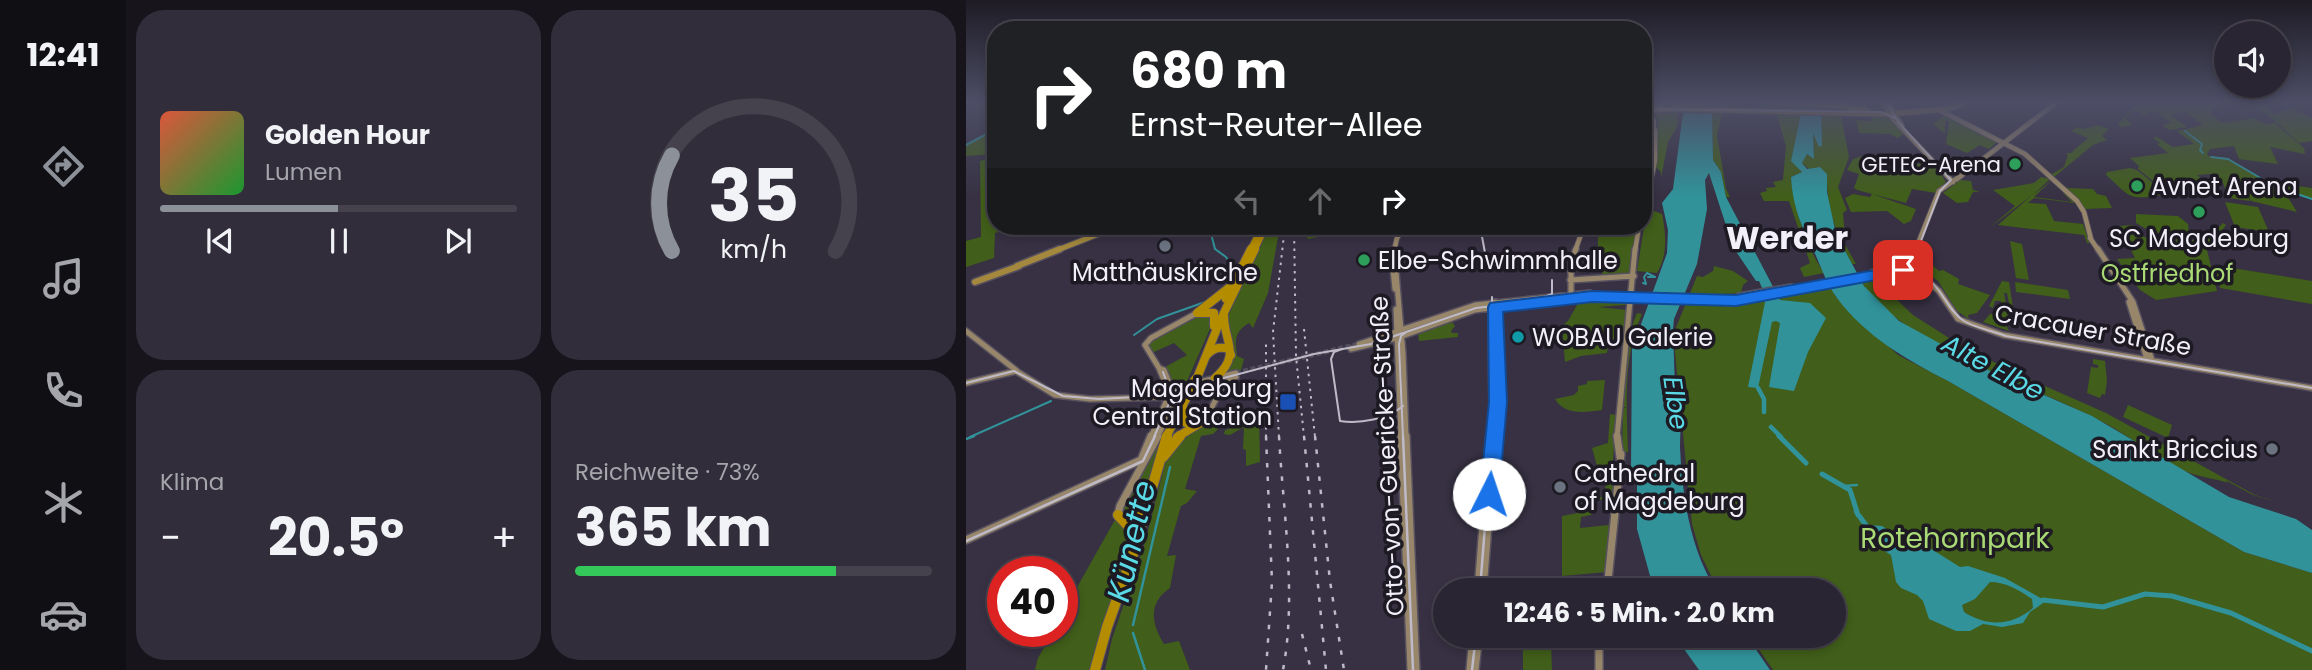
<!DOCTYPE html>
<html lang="de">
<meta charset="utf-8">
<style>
:root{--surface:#292532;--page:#312d3a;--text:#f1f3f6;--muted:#a5a5ac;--line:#45424d;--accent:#8c9099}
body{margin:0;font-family:Poppins,sans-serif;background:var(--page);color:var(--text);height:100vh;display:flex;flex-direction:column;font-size:26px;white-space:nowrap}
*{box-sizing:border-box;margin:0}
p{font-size:23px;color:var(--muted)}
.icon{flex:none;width:38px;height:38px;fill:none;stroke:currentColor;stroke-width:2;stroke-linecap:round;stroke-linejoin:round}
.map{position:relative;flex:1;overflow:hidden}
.details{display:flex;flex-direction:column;gap:10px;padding:10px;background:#17141c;width:840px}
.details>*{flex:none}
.top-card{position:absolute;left:21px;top:21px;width:665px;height:214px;border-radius:28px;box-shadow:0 4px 10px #0003,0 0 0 2px var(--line);background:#202124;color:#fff;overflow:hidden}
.tools{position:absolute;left:1248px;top:21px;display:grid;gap:14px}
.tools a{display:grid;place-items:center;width:77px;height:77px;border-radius:50%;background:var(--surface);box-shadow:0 4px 10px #0003,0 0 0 2px var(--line);font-size:35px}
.speed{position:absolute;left:21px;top:556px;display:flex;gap:14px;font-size:35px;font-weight:700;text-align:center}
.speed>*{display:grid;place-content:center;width:91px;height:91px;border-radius:50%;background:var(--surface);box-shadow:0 4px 10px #0003,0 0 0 2px var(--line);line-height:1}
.speed .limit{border:10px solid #d22;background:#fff;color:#111}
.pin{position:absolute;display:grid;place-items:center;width:60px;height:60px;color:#fff;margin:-30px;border-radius:14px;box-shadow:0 4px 10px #0006}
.me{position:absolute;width:77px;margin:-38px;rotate:4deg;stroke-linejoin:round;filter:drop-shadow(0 0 5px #0008)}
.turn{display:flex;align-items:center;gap:24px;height:147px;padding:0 28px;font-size:32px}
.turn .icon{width:91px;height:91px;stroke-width:2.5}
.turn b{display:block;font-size:49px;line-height:60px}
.lanes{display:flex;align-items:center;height:66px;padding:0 28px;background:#0003;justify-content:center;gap:35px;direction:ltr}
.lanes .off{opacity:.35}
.big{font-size:52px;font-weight:700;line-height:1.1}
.details .widget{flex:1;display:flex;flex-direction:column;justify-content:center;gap:10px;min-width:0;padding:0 24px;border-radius:28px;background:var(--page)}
.details .dial{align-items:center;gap:0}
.dial svg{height:182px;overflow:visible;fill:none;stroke:var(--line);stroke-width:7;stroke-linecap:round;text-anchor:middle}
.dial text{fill:var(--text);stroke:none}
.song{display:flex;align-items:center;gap:21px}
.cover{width:84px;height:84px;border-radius:10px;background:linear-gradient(135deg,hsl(10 70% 55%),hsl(130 70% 35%))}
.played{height:7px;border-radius:4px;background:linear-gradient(90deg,var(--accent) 50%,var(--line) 50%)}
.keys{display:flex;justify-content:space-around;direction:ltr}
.heat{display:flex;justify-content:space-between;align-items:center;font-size:38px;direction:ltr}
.charge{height:10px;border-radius:5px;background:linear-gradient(90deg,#34c759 73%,var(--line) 0)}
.details .tiles{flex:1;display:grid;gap:10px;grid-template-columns:repeat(2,1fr)}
.trip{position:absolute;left:467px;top:578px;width:413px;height:70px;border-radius:35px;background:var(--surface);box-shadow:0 4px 10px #0003,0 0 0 2px var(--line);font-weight:700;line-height:70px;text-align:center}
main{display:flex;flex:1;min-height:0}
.tab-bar{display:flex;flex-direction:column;width:126px;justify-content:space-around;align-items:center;background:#100f14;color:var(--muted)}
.tab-bar .icon{width:49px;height:49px}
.tab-bar .on{color:var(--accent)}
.tab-bar b{font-size:32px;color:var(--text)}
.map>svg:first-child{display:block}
</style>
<main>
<nav class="tab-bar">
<b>12:41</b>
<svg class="icon on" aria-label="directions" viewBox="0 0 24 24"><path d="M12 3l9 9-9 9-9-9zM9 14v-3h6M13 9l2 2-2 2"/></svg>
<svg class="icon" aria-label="music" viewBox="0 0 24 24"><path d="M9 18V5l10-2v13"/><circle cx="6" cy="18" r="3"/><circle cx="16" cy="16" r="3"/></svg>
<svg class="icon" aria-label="phone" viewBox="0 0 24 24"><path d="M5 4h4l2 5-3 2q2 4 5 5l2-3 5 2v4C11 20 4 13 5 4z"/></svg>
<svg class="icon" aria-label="climate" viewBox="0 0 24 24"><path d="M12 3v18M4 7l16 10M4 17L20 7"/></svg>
<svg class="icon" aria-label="car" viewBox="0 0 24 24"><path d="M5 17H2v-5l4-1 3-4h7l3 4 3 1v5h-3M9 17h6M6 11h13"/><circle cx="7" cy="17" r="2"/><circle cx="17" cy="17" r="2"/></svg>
</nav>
<section class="details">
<div class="tiles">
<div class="widget">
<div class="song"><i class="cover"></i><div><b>Golden Hour</b><p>Lumen</p></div></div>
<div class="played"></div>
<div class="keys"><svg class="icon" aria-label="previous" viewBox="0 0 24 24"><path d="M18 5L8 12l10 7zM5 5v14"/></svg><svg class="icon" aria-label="pause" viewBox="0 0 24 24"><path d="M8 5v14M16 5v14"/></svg><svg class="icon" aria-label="next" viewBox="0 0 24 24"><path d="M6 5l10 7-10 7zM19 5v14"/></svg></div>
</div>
<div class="widget dial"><svg viewBox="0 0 100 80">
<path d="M14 69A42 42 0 1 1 86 69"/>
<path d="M14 69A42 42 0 0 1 14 27" stroke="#8c9099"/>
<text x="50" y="56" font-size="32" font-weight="700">35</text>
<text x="50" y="72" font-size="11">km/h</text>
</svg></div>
<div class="widget"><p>Klima</p>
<div class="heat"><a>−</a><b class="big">20.5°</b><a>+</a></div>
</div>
<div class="widget"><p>Reichweite · 73%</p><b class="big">365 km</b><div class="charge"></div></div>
</div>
</section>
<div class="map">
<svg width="1346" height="670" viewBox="0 0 1346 670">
<rect width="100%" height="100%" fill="#373143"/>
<path fill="#415e1a" d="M686 102H713L711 127 702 142 695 178V172L689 166 692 123 688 108 708 106 703 103 705 105 686 107Z
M748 102H768L771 108 757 111 751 135 760 189 764 197H760L755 172 747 160 746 108Z
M795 102 812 104 811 108 829 102 834 118 826 159 836 172 825 177C828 210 840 246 858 273L838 277 834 268 844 263 823 201H798L794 193 801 191 800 188 810 187 807 182 817 180 820 146 811 116 813 113 793 109Z
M855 102H864L865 107 875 105 873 102 900 104 902 108H914L912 102H917L919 108 875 115 883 157 872 187 881 210 877 213 879 237 876 239 890 264H886C871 236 860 208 861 175L854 167 843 169 836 163 840 154 848 158 847 133 856 145Z
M1172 102H1245L1254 108 1245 110 1247 112 1244 113 1256 123 1288 118 1299 124 1309 123 1338 148 1339 154 1304 147 1312 164 1273 159 1268 146 1244 149 1241 154 1243 156 1261 158 1302 182 1346 188V199L1317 189 1331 212 1285 201 1278 185 1284 201 1263 198 1257 183 1248 180 1245 174 1231 175 1244 185 1198 190 1172 169 1173 166 1164 158 1202 153 1191 144 1194 143 1187 138 1190 137 1188 135 1207 147 1228 144 1211 131 1237 125 1219 112 1204 115 1221 127 1203 130 1196 125 1205 123 1191 112 1184 111 1181 116 1168 110 1159 118 1167 125 1155 127 1152 124Z
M1282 102H1297L1308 114 1324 108 1346 118V141L1333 143 1302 115Z
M905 115 924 116 938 134 931 138 925 134 893 133 890 120 906 121Z
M979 115 1013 133 1010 136 1014 134 1031 142 1023 149 1014 145 1001 153 980 144 983 121H979V134L967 124Z
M1132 125 1143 129 1136 136 1141 140 1127 145 1088 177 1082 173 1086 174 1098 167 1102 155 1100 153H1105L1122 138 1105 131 1111 127 1118 129Z
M30 128V154L0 156V145Z
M903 154 970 167 980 182 970 193 946 189 940 203 891 190 888 188 893 174 881 170 887 159Z
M21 156H30V226H58L29 233 28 258 0 267V241L15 237 14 161 21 159Z
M1164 168 1171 170 1197 191 1196 195C1161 201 1164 196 1140 175L1141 172Z
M1075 177 1084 179 1067 195 1086 180 1068 197 1106 202 1097 193 1100 192 1109 203 1068 198 1062 203 1080 204 1088 221 1117 224 1124 243H1121L1118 235 1032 225 1066 195 1022 229 1049 206 1027 190 1068 183Z
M994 180 1005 181 1007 190 1014 192H1007L1002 202 991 203 977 193Z
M1100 188 1127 189 1131 194 1140 196 1146 208 1119 209Z
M887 194 904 197 906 194 950 209 945 221 938 224 921 211 885 212 879 198Z
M687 200 685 210 696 214C700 233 702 255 691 273L671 271 682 202Z
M1259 202 1292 207 1303 232 1269 227Z
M1170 214 1212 216 1222 224 1223 233H1187L1170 223Z
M1257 223 1260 225 1241 250 1251 291 1190 300 1174 290 1151 259 1169 258 1153 226 1167 225 1178 237 1224 240 1242 238Z
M304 226H314L302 293 287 328 283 323C268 332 269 340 271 356L278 359 275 370 261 373 267 341 259 322Z
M343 226H392L387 230 342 239 339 233Z
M638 226H672L666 271 661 275 636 276 637 265 622 266V260L632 246V237H638Z
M1044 241 1056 244 1063 280 1050 278Z
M965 264 973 271 977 270 993 279 992 284 1024 295 1011 313 1002 315 1003 319 991 311 972 281 956 270Z
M1248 265 1346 281V304L1254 288Z
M748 266 767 271 782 281 777 285 775 293 739 295 736 302 777 303 864 285 870 297 932 355 982 381 1278 552 1346 573V670H807L783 635H868V590H752L735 555 726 524 708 343 709 330 731 276 737 277 747 271Z
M907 277 947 315 991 343 1045 371 1140 413 1289 495 1315 503 1287 495 1259 480 1262 483C1248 478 1230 477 1216 470 1185 454 1157 431 1125 416 1063 385 927 340 894 279Z
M1036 281 1043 282 1048 314H1045L1041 293H1038L1043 319 1035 317 1034 319 1038 320 1043 331 1017 322 1024 314 1037 313 1035 301H1029L1027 308 1023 306Z
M1049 282 1102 290 1104 299 1050 292Z
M616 300H662L659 305 632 307 661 310 659 340 643 339 641 353 615 356 599 362 596 326 602 321 611 305 608 301Z
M242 312 247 322 221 381 207 384 199 367 221 355 208 343 186 353 183 345 187 340Z
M671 313 676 314C656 359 661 408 662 452L656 453 657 409 660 407H657C657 377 659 340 671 313Z
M489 319 485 321 489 326 485 331 486 333H492V337L453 341 452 332Z
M1127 359 1139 361 1141 381 1139 395 1136 394 1134 398 1121 393 1125 367 1132 368V365L1127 364Z
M639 380 636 410C619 412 599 416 589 399L608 395 612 391V386L621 384V381Z
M213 400 194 445 178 502 169 515H154L186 455 208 405Z
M1162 405 1206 425 1202 438 1157 417Z
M293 413 294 462 280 466V450L277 449 278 427 264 435 258 434 259 430 286 423V416Z
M644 414 650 415 647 461 651 462V465L646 498 639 496 635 500 632 498 639 496 640 469 631 466 626 448 642 443Z
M243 419 248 422 252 429 247 434 235 436 219 489 231 491 221 503 215 506 201 556 210 555 204 588C182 603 185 623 198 644L213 641 224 670H139L146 639 179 542 201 456 207 445Z
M627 510 625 515 615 517 614 528 643 525 641 572 596 576V516Z
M150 518 159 524 165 548 125 670H69L72 658 87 632H96V614Z
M585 645 586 670H557V648Z"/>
<path fill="#31929a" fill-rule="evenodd" d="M748 102 746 110 747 160 755 172 760 197 814 300 844 303 860 318 842 352 828 391 803 387 814 323 810 321 806 322 792 388 782 387 800 297 793 281H790L767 247 743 173 739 180 741 209 731 264 708 319 707 330 709 388 718 400 714 404C716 419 714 432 714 447 716 495 724 549 750 590H688L671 529V477L665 469 666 349 701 253 702 230 696 203 707 189 718 105Z
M829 102H855L856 145 853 147 847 133 848 159 841 154 836 163 841 169 854 167 861 174V192L870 234 898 286 933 321 1028 373 1126 416 1263 497 1330 519 1346 530V573L1278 552 982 381C941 360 899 336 871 298 858 280 853 260 843 241 833 222 826 200 825 177L836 172 825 161 834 118Z
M887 511 895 514 903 525 916 526 941 541 954 542 994 567 1002 566 1039 578 1080 601 1064 612 1057 623 1036 627 1017 624 1004 631H990L963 619 957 601 951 595 935 588 930 582 925 555 910 546 907 531 895 523ZM1024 582C1040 582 1053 590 1066 599L1067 608C1046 626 1021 627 998 612L996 605 1009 599Z
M708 635H780L804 670H733Z"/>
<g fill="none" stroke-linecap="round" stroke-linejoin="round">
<path stroke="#31929a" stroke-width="2" d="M0 103 6 102
M1219 131 1236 144 1234 150 1237 153
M0 145 30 129
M1245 157 1262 159 1308 186 1346 199
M243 226 249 249 260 257 266 266 262 284
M677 283 680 284 678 277 681 273 689 277H682
M168 335 191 319 239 302
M4 437 85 401"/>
<path stroke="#31929a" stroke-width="2.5" d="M0 439 8 436
M878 486 891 485
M167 625 204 467
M167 633 179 670"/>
<path stroke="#31929a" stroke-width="4.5" d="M792 388 798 399V412
M805 427 815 437"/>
<path stroke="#31929a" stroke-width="5" d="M813 436 840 463
M856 474 884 490 892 515
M1077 600 1137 607 1179 594 1206 596 1265 613 1346 651"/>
<path stroke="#534d5e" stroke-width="5" stroke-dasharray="5 2.5" stroke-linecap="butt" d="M270 373 393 344"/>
<g stroke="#56505f" stroke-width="6">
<path id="secondary-far2" d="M679 102 688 122 687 134
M917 102 927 119 987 182
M922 102 936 126
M683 103 694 106
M971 109 1059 154 1111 201 1118 212 1125 239
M991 179 1091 102
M677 219 689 160V130
M1124 238 1133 251
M428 251 431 238 440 226
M609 251 618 226
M669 251 673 226
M949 251 973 191 993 177"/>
</g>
<g stroke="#56505f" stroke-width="8">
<path id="secondary-far1" d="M428 249 437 353 440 437
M949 249 943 265 973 291 992 319 1037 335 1346 388
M1132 249 1167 302 1186 360
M426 260 429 289
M907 272 938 265 943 261
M604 280 668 276
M605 295V262L610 249
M773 296 825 287
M737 299H780L935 271 946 266 952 250
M529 302 532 402 529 437
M1163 302 1181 359
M430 309 435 437
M0 331 51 371
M393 344 509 305 624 293
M385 349 431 338 509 310 607 298 658 297
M193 368 200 385 196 392
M0 383 50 371 89 395 124 399 207 397 250 386 270 377
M211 387 204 385 198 370 193 368 179 345 185 338 231 313
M182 395 270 373
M242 415 258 383
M185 437 202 397 214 387
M191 437 212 397
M524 437 526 412 525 303
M651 437 669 249"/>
</g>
<g stroke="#56505f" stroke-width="10">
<path id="secondary" d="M435 436 445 670
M440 436 450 670
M651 436 654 457
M152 515 154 506 192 436
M0 540 175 460 185 436
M512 590 524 436
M517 590 529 436
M641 590 655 454
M633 635V670
M504 670 507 635
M509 670 513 635"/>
</g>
<g stroke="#56505f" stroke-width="7">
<path id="primary-far1" d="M803 102 875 106 902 111
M707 105 747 102
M677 111 705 109 919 114 982 109 1001 102
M89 251 153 226"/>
</g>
<g stroke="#56505f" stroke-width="9">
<path id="primary" d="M51 266 94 249
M9 282 53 266"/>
</g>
<g stroke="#56505f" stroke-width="8">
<path id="highway-far2" d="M284 251 292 235
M288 251 300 226"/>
</g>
<g stroke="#56505f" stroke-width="10">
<path id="highway-far1" d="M260 299 285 249
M231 313 264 287
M234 313H248V326
M241 355C247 348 254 346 263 349L265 355
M231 378 254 321 289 249
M249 378C276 355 258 342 258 316
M218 409 216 421 223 424 231 422
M200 437 220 399
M211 437 245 417"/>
</g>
<g stroke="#56505f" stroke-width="12">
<path id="highway" d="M197 457 214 436
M152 515 165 529 167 542
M157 520 169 517 177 507
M129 670 141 627 166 557 201 436"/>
</g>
<use href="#secondary-far2" stroke="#97866a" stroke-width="4.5"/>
<use href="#secondary-far1" stroke="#97866a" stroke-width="5"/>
<use href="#secondary" stroke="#97866a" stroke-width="7"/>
<use href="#primary-far1" stroke="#a3883d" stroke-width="5"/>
<use href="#primary" stroke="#a3883d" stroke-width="6"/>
<use href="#highway-far2" stroke="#b48c00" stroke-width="6"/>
<use href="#highway-far1" stroke="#b48c00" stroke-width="8"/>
<use href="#highway" stroke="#b48c00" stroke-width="10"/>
<path stroke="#bebac7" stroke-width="2" d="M677 109 915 112 929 118
M514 226 520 258
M936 268C974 272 976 307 998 321 1010 328 1027 331 1040 336L1346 388
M573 299 586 294V280
M376 349 368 352 365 359 374 421C394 424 422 419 437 406
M0 383 48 371 97 396 133 399 190 396 348 354 405 344 510 308 615 296 773 298 940 268 947 262 974 191 985 180 933 123 920 102
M188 437 206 397 197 372
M437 437 433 344 435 336 442 331
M526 437 529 396 526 297"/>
<path stroke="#bebac7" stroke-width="2.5" d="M437 436 447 670
M0 541 177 461 189 436
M514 590 526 436
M506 670 510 635"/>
<path stroke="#bebac7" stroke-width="2" stroke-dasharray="2.5 5" stroke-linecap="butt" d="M328 226 330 356 338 437
M338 329 349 437
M300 437V344
M313 437 307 332 319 226"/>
<path stroke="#bebac7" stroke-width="2.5" stroke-dasharray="4.5 9" stroke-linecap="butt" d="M300 436 306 582 300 670
M313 436C317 511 331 596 317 670
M338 436 360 670
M349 436 364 581 378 670
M336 634 345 670"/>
<g stroke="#56505f" stroke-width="8" stroke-linecap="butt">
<path id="secondary-bridge" d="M658 297 737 299"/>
</g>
<g stroke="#56505f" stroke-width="10" stroke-linecap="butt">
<path id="highway-bridge" d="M220 399 229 379"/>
</g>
<use href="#secondary-bridge" stroke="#97866a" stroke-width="5"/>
<use href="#highway-bridge" stroke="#b48c00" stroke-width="8"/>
</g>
<linearGradient id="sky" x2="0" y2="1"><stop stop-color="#1e1b25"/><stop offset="0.52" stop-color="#4d4e66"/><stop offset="1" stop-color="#4d4e66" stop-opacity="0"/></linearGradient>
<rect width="1346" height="196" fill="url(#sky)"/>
<path fill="#1a73e8" stroke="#114b97" stroke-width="2" d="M937 265 942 266 944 270 942 274 770 306 626 302 537 312 541 402 533 494 530 500 523 503 517 500 514 494 523 402 522 307 524 303 626 291 770 295Z"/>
<g fill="#2e9e5b" stroke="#1d1a23" stroke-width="2.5">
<circle cx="1049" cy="164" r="7"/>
<circle cx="1171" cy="186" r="7"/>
<circle cx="1233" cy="212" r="7"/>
<circle cx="398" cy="260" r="7"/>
</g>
<g fill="#6b7280" stroke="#1d1a23" stroke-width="2.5">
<circle cx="199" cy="246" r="7"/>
<circle cx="1306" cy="449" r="7"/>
<circle cx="594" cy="487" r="7"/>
</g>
<circle fill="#0f9aa8" stroke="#1d1a23" stroke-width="2.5" cx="552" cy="337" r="7"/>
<rect fill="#1a4fb4" stroke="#1d1a23" stroke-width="2.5" x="313" y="393" width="18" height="18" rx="3.5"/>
<g text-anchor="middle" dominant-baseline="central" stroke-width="7" stroke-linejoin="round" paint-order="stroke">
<g font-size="21" fill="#f2eefa" stroke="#1d1a23" text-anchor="end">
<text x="1035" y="164">GETEC-Arena</text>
</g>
<g font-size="24" fill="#f2eefa" stroke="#1d1a23" text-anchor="start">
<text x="1185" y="186">Avnet Arena</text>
<text x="1233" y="238" text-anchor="middle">SC Magdeburg</text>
<text x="412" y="260">Elbe-Schwimmhalle</text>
<text x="199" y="272" text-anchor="middle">Matthäuskirche</text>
<text x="566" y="337">WOBAU Galerie</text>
<text x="306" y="388" text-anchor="end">Magdeburg<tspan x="306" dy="28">Central Station</tspan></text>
<text x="1292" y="449" text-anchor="end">Sankt Briccius</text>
<text x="608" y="473">Cathedral<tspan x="608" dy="28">of Magdeburg</tspan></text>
</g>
<g font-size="24" fill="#aada75" stroke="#1d1a23">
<text x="1201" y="273">Ostfriedhof</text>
</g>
<g font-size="24" fill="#f2eefa" stroke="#1d1a23">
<text transform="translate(1127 330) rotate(10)">Cracauer Straße</text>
<text transform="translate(421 456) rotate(-93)">Otto-von-Guericke-Straße</text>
</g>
<g font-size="26" font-style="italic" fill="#5adae6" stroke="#1d1a23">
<text transform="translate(1027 367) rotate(28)">Alte Elbe</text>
<text transform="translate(710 403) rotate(82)">Elbe</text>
</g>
<g font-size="28" fill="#aada75" stroke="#1d1a23">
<text x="989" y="538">Rotehornpark</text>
</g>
<g font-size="32" font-weight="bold" fill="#f2eefa" stroke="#1d1a23">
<text x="821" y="237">Werder</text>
</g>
<g font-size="32" font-style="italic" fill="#5adae6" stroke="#1d1a23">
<text transform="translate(165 541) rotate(-77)">Künette</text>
</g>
</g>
</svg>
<div class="tools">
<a><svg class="icon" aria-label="sound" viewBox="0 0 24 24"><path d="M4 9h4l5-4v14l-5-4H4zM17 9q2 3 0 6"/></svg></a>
</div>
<div class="speed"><div class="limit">40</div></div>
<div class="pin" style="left:937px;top:270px;background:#d93025"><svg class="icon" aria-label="arrive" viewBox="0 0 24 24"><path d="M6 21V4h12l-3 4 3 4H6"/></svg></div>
<svg class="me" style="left:523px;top:494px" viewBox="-20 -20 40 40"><circle r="19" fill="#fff"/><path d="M0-13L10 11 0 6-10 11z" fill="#1a73e8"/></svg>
<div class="trip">12:46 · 5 Min. · 2.0 km</div>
<div class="top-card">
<div class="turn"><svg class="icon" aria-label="right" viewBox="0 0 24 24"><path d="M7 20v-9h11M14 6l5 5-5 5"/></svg><div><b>680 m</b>Ernst-Reuter-Allee</div></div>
<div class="lanes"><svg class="icon off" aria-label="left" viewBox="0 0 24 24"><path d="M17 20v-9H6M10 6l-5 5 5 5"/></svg><svg class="icon off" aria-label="ahead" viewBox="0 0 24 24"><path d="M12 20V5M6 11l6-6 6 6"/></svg><svg class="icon" aria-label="right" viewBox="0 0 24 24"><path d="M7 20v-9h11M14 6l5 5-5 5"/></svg></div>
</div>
</div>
</main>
